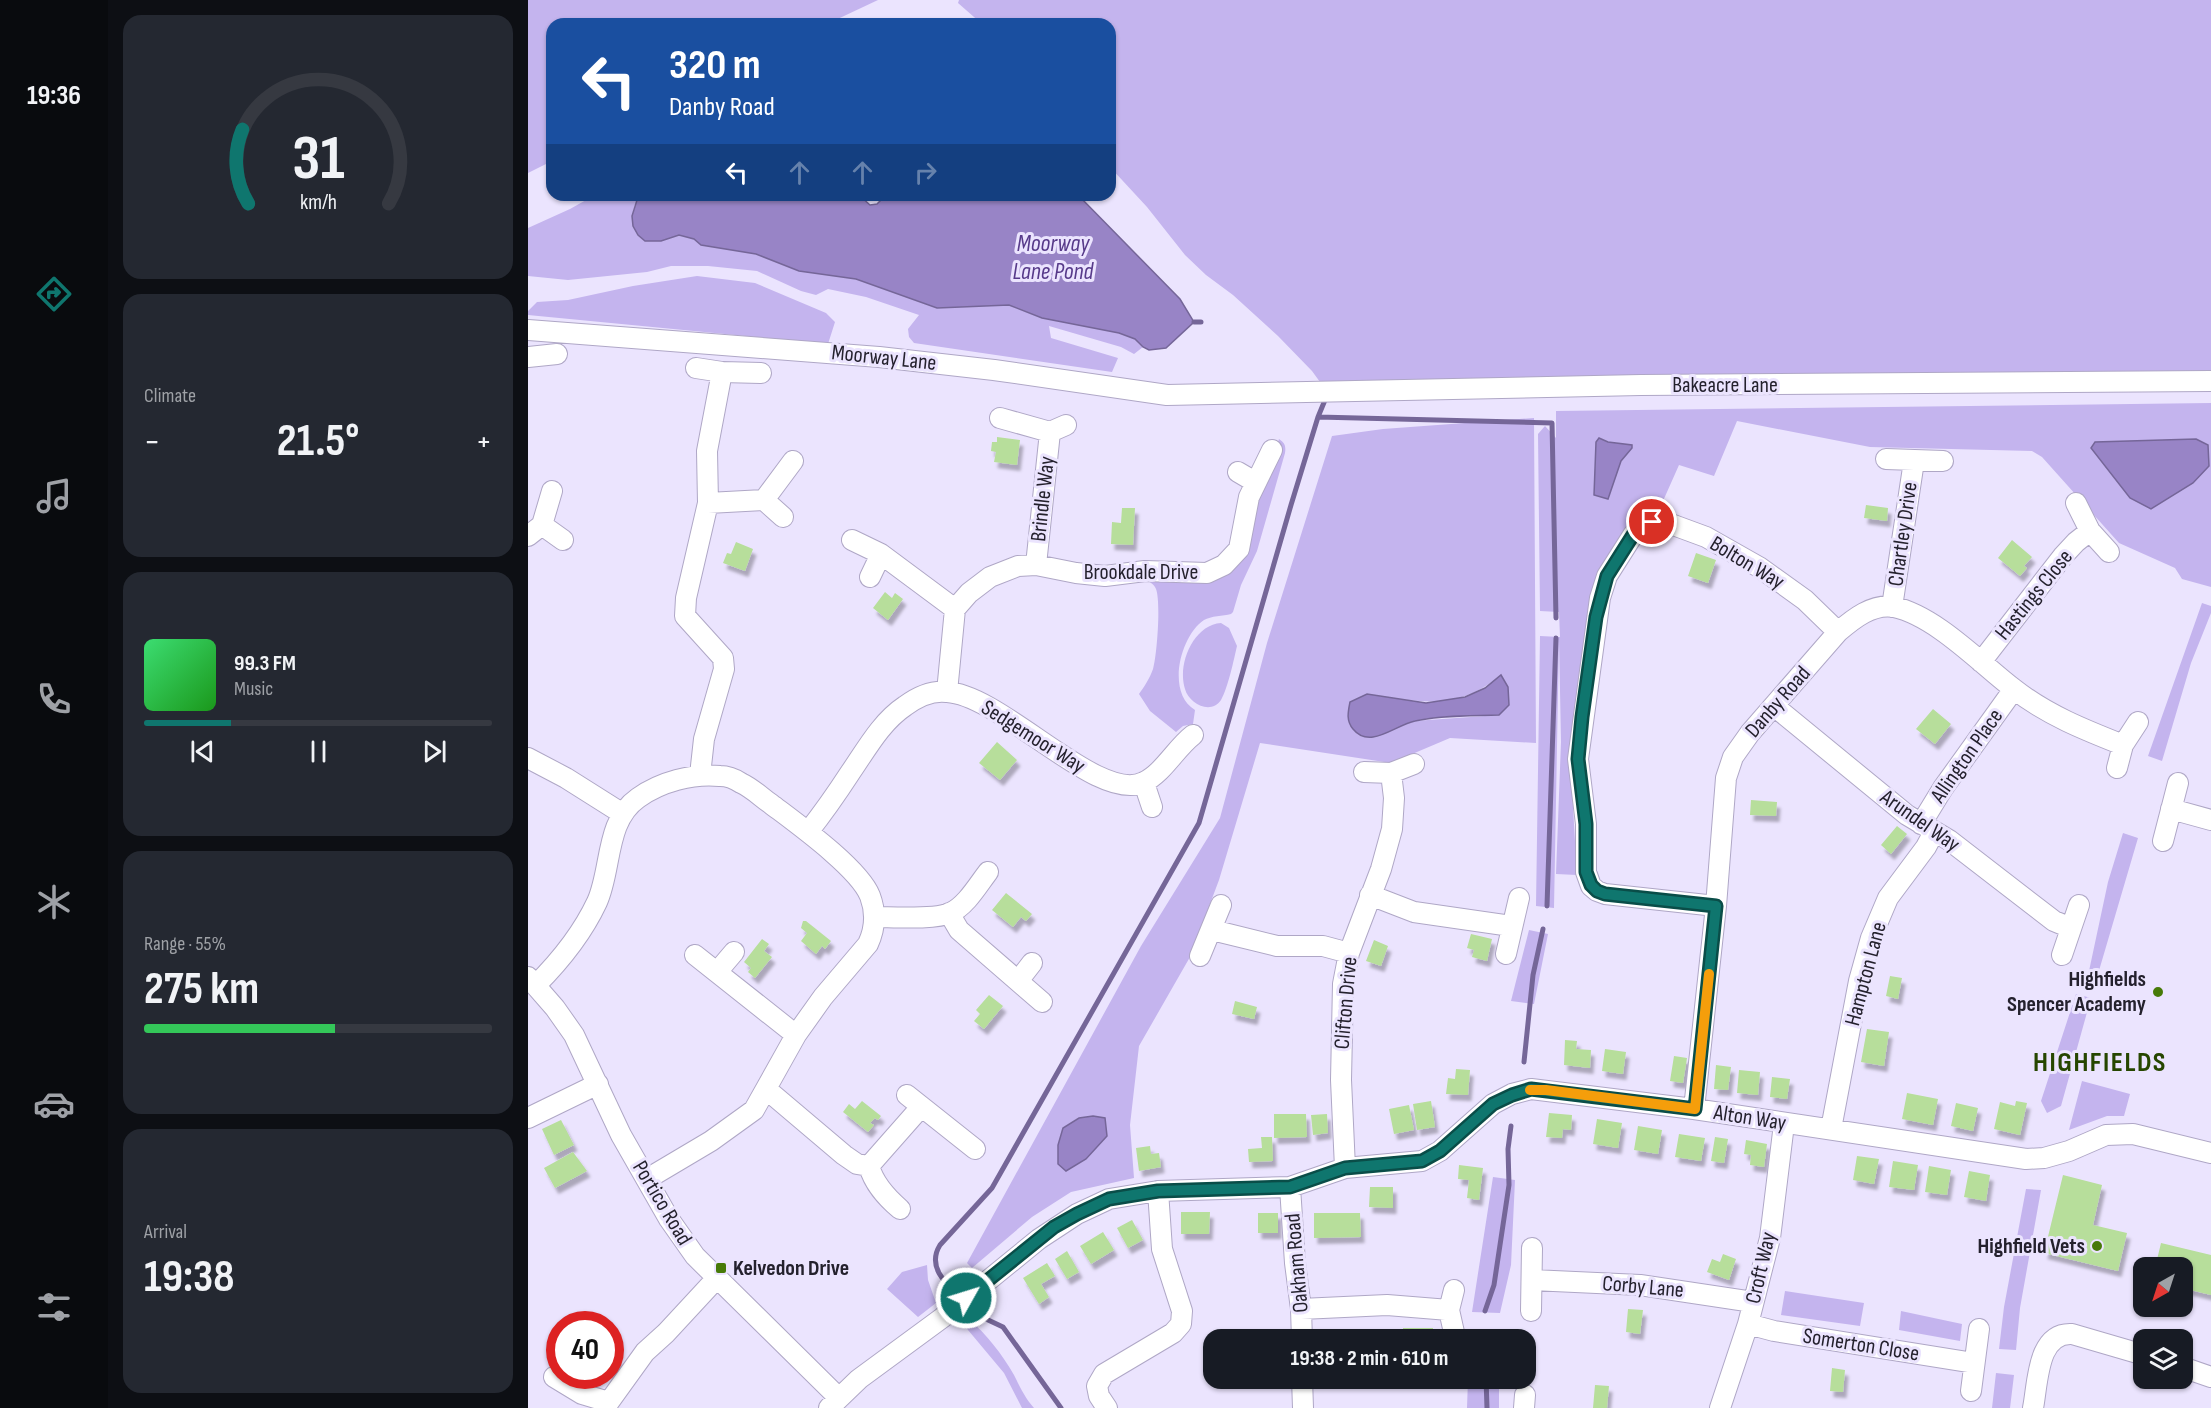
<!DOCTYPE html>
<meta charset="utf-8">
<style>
:root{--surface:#171b24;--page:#242831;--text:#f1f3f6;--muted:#9ea1a6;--line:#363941;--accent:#0f766e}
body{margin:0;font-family:"Sofia Sans Condensed",sans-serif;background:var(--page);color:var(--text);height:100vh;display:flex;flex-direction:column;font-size:22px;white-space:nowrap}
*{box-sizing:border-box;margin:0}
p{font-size:20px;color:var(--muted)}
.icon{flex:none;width:33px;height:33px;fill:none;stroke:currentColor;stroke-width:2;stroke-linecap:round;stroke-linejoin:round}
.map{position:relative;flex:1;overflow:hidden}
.side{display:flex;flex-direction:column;gap:15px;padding:15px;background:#0d0f14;width:420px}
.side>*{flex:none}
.banner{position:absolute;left:18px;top:18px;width:570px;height:183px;border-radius:18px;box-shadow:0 2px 4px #0004;background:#1a4fa0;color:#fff;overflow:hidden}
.needle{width:39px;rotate:219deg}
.fabs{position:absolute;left:1605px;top:1257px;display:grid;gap:12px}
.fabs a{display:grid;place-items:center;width:60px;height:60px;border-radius:12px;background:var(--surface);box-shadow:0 2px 4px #0004;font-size:30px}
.speed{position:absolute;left:18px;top:1311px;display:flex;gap:12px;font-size:30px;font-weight:700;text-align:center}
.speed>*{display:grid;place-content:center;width:78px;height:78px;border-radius:50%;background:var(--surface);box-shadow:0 2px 4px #0004;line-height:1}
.speed .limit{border:9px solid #d22;background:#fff;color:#111}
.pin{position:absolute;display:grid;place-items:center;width:51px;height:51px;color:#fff;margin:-26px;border:3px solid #fff;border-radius:50%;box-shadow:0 2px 6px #0007}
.me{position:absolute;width:66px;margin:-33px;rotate:51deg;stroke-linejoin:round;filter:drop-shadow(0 0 4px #0008)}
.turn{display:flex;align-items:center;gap:21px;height:126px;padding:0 24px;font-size:27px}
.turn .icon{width:78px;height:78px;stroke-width:2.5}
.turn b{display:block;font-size:42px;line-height:51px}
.lanes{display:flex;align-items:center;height:57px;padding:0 24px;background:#0003;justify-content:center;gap:30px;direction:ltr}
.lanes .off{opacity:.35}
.big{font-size:45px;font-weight:700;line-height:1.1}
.side .card{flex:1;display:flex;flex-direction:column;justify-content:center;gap:9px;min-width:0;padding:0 21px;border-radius:18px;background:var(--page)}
.side .dial{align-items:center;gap:0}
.dial svg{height:156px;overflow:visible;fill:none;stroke:var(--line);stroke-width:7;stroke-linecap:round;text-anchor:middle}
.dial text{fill:var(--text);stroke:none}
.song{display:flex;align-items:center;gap:18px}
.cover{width:72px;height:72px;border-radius:9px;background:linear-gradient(135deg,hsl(140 70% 55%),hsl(120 70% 35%))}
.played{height:6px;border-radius:3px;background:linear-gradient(90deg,var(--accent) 25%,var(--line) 25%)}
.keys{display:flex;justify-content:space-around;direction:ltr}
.heat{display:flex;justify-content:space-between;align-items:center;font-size:33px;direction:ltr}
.charge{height:9px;border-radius:4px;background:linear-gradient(90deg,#34c759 55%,var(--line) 0)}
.trip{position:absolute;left:675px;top:1329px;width:333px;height:60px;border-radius:18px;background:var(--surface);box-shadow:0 2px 4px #0004;font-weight:700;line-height:60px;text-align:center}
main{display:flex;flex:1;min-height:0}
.tabs{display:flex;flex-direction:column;width:108px;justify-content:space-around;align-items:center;background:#090b0e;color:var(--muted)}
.tabs .icon{width:42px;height:42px}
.tabs .selected{color:var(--accent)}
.tabs b{font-size:27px;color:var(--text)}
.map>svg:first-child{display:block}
</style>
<main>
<nav class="tabs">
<b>19:36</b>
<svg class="icon selected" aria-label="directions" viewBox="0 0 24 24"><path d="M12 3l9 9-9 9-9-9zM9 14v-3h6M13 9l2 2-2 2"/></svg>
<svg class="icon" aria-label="music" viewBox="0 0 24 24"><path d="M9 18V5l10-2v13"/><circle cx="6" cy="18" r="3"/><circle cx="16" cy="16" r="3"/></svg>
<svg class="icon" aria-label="phone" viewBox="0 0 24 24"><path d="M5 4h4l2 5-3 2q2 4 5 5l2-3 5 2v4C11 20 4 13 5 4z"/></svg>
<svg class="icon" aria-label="climate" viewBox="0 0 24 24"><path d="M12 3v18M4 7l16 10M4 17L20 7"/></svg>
<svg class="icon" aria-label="car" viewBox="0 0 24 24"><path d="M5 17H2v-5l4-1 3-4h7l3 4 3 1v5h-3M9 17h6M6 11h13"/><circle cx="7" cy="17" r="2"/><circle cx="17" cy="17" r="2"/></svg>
<svg class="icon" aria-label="filters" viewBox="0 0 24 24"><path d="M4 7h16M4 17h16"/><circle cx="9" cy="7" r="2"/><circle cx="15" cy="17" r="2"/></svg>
</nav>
<section class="side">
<div class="card dial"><svg viewBox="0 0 100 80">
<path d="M14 69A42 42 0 1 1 86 69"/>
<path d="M14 69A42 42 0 0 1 11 31" stroke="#0f766e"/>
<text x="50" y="56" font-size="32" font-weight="700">31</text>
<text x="50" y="72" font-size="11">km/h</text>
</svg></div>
<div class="card"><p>Climate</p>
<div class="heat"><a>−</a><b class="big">21.5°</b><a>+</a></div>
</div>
<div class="card">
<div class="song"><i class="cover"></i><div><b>99.3 FM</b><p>Music</p></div></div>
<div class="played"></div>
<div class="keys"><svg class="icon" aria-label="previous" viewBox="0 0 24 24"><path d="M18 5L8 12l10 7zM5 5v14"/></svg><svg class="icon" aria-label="pause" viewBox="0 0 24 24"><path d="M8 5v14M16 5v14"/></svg><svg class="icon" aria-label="next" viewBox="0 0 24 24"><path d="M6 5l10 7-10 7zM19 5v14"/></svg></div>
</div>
<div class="card"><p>Range · 55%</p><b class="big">275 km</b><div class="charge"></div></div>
<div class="card"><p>Arrival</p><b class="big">19:38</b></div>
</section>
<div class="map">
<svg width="1683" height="1408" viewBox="0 0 1683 1408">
<defs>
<filter id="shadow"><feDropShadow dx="3.5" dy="6" stdDeviation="1.5" flood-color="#0004"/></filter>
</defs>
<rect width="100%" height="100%" fill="#ebe4fe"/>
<path fill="#c4b4ee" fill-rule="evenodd" d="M0 0H350L299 24H24V161L0 173Z
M431 0H1683V380L792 382 784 371 750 336 705 295 678 275 657 255 619 207 582 167V24H454L430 3Z
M67 195H112C103 208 103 221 110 235L133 241 151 235 166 239 173 245 228 254 271 271 328 279 409 308 481 305 514 318 591 333 607 339 615 347 606 354 593 347 521 326 523 338 590 358 584 372 386 343 381 337 380 329 391 315 338 297 300 289 288 295 273 291 229 271 180 266H143L119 272 40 280 0 276V228L42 209Z
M169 276 227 283 298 313 307 322 300 344 0 315V311L9 302 40 300 105 286Z
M1683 403V587L1654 579 1647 568 1591 543 1514 457 1504 451 1342 447 1209 421 1186 476 1151 465 1131 510 1108 517 1070 575 1061 605 1042 756 1049 875 1028 874 1033 742 1031 639 1026 908 1008 906 1012 636 1032 637 1031 612 1012 611 1010 434 1017 426 1028 438V411ZM1068 442 1103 445 1104 448 1093 461 1068 456Z
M1006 418 1008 743 922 738 863 763 732 743 691 880 662 957 611 1046 602 1125 606 1178 543 1192 504 1217 444 1268 439 1263 613 946 692 818 739 643 804 436 855 429ZM973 675 971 715 886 721 839 694C892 702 928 712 973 675ZM565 1116 579 1136 558 1159 535 1128 550 1118Z
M751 439C757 443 758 446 757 453L729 551 713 585 705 612 703 614C695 616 683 616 676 620 652 636 638 693 667 710L665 724 655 726 648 732 622 711 611 694C616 687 622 678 625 669 629 655 633 602 628 589 626 584 622 582 618 580L683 578 725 514Z
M1674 603 1683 606V613L1663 663 1634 761 1620 756Z
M693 623 701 628 709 646C706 659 700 688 693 700 683 715 661 704 657 689 649 665 665 625 693 623Z
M1595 833 1610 838 1570 974 1561 971 1580 882Z
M1001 930 1020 934 1006 1004 983 1001Z
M1548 994 1563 998 1533 1106 1519 1113 1513 1101Z
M1554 1081 1602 1094 1596 1116H1579L1541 1130Z
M965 1177 987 1180 983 1265 972 1313 944 1312Z
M1498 1189 1513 1190 1492 1308 1488 1350 1471 1349 1476 1307Z
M399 1265 400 1280 408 1303 390 1317 359 1289 374 1272Z
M1257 1291 1336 1303 1332 1326 1253 1315Z
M1373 1311 1434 1324 1432 1341 1371 1330Z
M441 1319C459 1335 474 1354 486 1375 492 1387 497 1398 506 1408H494L476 1373 440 1330 436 1323Z
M1468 1373 1486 1375 1482 1408H1464Z
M940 1379H971V1408H939Z"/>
<path fill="#9884c6" stroke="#756698" stroke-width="1.5" d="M112 195H331L342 205 349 204 358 195H397L412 199 428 195H550L652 299 666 322 638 348 621 350 615 347 607 339 591 333 514 318 481 305 409 308 328 279 271 271 228 254 173 245 166 239 151 235 133 241H117L110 235 105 226 104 216 109 200Z
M1071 438 1080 442 1104 445V448L1093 461 1080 499 1066 495 1068 442Z
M1668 439 1680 445 1681 466 1665 483 1623 509 1602 498 1563 448 1567 442Z
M973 675 980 687 981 705 971 715C944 716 913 715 887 721 867 725 842 750 825 729 818 721 820 712 822 702L839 694 898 703 937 697 957 688Z
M565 1116 577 1118 579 1136 558 1159 538 1171 530 1164V1145L535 1128 551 1118Z"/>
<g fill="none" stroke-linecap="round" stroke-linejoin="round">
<path stroke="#756698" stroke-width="5" d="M666 322H673
M790 417 1024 423 1028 618
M1019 906 1028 638
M996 1062 1005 975 1015 929
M432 1297C416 1282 399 1266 412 1245L464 1188 671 823 763 505 790 417 797 400
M438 1303 458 1319 475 1327 533 1408
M957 1311 966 1285 981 1185 980 1149 983 1126
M956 1334V1340
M958 1378 959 1408"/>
</g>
<path fill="#b7de9b" filter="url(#shadow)" d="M469 437 492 440 489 465 466 462 468 452 463 451 464 442H469Z
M1338 505 1360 508 1359 521 1336 518Z
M594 508H607L605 545 583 544 584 522 593 523Z
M1484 540 1504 557 1496 566 1499 568 1492 576 1470 558Z
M208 542 225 549 217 571 195 563 199 553 203 554Z
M1168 553 1188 560 1180 583 1160 576Z
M357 592 364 598 367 593 375 599 360 620 345 608Z
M1405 709 1423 724 1407 744 1388 729Z
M469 742 489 760 472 780 451 763Z
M1223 800 1249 802 1248 816 1222 815Z
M1369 826 1379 834 1363 854 1353 845Z
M478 893 504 914 498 921 493 917 485 927 464 910Z
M275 921H278L303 941 297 949 294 946 288 954 273 941 279 933 273 928Z
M943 934 964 939 959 961 944 957 946 950 939 948Z
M234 939 241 944 236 951 244 957 227 978 220 972 223 968 216 962Z
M846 940 860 946 853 966 838 961Z
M1362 976 1374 978 1370 999 1358 996Z
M461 995 475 1006 456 1029 446 1021 452 1014 448 1010Z
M707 1001 729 1007 726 1019 704 1014Z
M1339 1029 1361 1032 1356 1066 1333 1062Z
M1037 1040 1049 1041 1048 1049 1063 1050 1062 1068 1036 1065Z
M1077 1049 1098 1052 1095 1074 1074 1071Z
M1146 1056 1159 1058 1155 1083 1142 1081Z
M1188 1065 1203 1067 1200 1090 1186 1089Z
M928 1069 942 1070 940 1095 918 1094 920 1078 927 1079Z
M1211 1070 1232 1072 1230 1095 1209 1093Z
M1244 1077 1262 1079 1259 1099 1242 1097Z
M1379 1093 1410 1099 1405 1125 1374 1119Z
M334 1101 353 1116 350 1120 347 1118 342 1123 346 1125 340 1132 315 1112 321 1104 327 1109Z
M903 1101 907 1127 889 1130 885 1104Z
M1488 1101 1499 1103 1492 1135 1466 1129 1472 1102 1487 1106Z
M1428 1103 1450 1108 1445 1131 1423 1126Z
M881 1105 886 1130 866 1134 861 1109Z
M1021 1113 1044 1115 1043 1130 1035 1129 1034 1138 1018 1137Z
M746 1114H778L779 1137 746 1138Z
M799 1114 800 1133 785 1135 783 1115Z
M1069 1119 1094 1123 1090 1148 1065 1144Z
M33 1120 46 1145 26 1155 14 1129Z
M1110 1126 1134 1130 1130 1154 1106 1150Z
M1151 1134 1177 1138 1173 1161 1147 1157Z
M733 1137H744L745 1161 721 1162 720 1149 734 1148Z
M1187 1137 1200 1139 1196 1163 1183 1161Z
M1218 1140 1239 1144 1236 1167 1222 1165 1223 1155 1216 1154Z
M622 1146 623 1154 631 1153 633 1167 611 1171 608 1148Z
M45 1152 59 1171 27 1188 16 1168Z
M1329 1156 1351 1159 1346 1184 1325 1180Z
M1365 1161 1390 1165 1386 1190 1361 1187Z
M931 1165 955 1168 951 1200 939 1198 941 1180 930 1179Z
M1401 1166 1423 1170 1419 1195 1397 1192Z
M1441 1171 1462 1175 1458 1201 1436 1197Z
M1535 1175 1574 1185 1565 1225 1599 1233 1590 1271 1516 1253Z
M842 1187H865V1208L841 1207Z
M653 1212H682L681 1234H653Z
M730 1213H750V1233H730Z
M786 1213H832L833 1237 786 1238Z
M604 1220 615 1240 600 1248 589 1228Z
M575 1232 586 1250 563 1264 552 1246Z
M1633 1243 1683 1255V1295L1654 1288V1268H1627Z
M539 1251 551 1272 539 1279 527 1259Z
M1195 1254 1208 1259 1201 1280 1179 1272 1184 1259 1192 1262Z
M519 1263 527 1276 513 1284 521 1297 511 1304 495 1278Z
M1100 1309 1115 1310 1112 1334 1098 1332Z
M875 1328H905V1340H875Z
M82 1354 91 1361 82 1372Z
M1304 1368 1317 1370 1315 1392 1302 1391Z
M1067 1385 1081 1386 1079 1408H1065Z"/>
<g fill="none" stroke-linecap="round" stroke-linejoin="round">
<g stroke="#afa7c6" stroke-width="22">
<path id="minor" d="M0 330 351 357 466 370 639 395 1113 385 1683 381
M0 357 29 354
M168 368 194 372 233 373
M472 418 522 432 508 565
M522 432 538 425
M1358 459 1415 461
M710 472 727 482
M236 500 255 517
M180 503 236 500 265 461
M1548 503 1562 531 1581 552
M14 525 35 540
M0 536 14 525 24 491
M324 540 353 554 427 609
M342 577 353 554
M1364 607 1386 461
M1453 662 1535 556 1548 542 1562 531
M419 692 427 609 441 593 462 577 490 566 508 565 548 573 577 576 617 571 679 573 696 565 711 549 721 497 744 450
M1246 706 1379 815 1421 840 1526 921 1543 928
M0 758 38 778 95 814
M1589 768 1595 745 1610 722
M836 772 863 773 886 764
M172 775 176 739 196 669 195 658 157 616 158 598 180 503 179 451 194 372
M616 783 624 807
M1643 809 1683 820
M1393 824 1415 788 1486 689
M280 832C295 813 309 793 322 773 338 750 353 722 377 706 389 697 403 690 419 692 474 695 571 805 616 782 635 773 648 748 665 735
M1635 841 1650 783
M842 895 886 912 983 926
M1188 906 1077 894 1069 891 1063 886 1058 872V824L1050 759 1072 598 1079 576 1105 535 1115 524 1124 522 1140 523 1178 537 1231 567 1277 600 1310 632
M421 913 431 930 514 1002
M346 917C364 917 407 920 422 913 438 906 450 885 460 872
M684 930 749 946H795L821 953
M978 954 991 898
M167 955 268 1035
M1534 955 1551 905
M672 956 693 905
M189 972 206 952
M0 977 27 1008 46 1035 93 1135 141 1219 167 1256 310 1397
M490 981 504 963
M8 985C33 960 54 934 69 902 84 869 77 821 110 798 132 782 165 773 192 776 199 776 207 779 213 783 224 788 233 797 243 804 268 823 331 868 342 896 348 912 347 929 340 944L295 997 268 1035 226 1110 183 1141 119 1179
M238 1089 316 1155 329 1164 341 1166 393 1107
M379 1095 447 1149
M1166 1109 1188 906 1198 778 1205 757 1222 733 1310 632C1325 619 1345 603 1366 607 1408 616 1453 664 1486 689 1519 715 1557 730 1595 745
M0 1118 70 1084
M1303 1129 1331 981 1343 938 1360 898 1398 847 1406 832
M341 1166C346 1184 358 1197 372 1209
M817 1168 813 1080 815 984 821 953 853 869 864 829 866 798 863 773
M762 1187 767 1263 773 1309 774 1340
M1004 1280 1112 1285 1225 1302
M926 1290 921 1310 927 1337
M773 1309 859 1305 921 1310
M1003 1311 1004 1248
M1220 1324 1246 1331 1446 1363
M1654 1367 1683 1377
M26 1377 54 1394 81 1402
M774 1378 775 1408
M1443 1391 1451 1329
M81 1402 117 1352 138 1333 188 1279
M301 1408 331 1379 414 1318 511 1239 549 1214 581 1199 630 1191 762 1187 817 1168 894 1161 912 1151 965 1104 984 1094 1003 1089 1166 1109 1498 1159 1516 1158 1541 1151 1578 1135 1605 1134 1683 1153
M579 1408 571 1396 569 1386 576 1374 645 1333 653 1324 654 1311 634 1249 630 1191
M996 1408 997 1395
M1192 1408 1220 1324 1242 1238 1256 1124
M1505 1408C1510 1383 1509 1332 1544 1334L1616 1355"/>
</g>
<use href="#minor" stroke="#fff" stroke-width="20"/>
</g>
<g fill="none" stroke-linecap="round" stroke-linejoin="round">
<g stroke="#0a4d48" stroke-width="15">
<path id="route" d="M438 1298 526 1227 549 1214 581 1199 630 1191 762 1187 817 1168 894 1161 912 1151 965 1104 984 1095 1003 1089 1167 1109 1188 906 1077 894 1069 891 1063 885 1058 872V824L1050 759 1054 717 1068 617 1079 576 1105 535 1115 524 1124 522"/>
</g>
<use href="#route" stroke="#0f766e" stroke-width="10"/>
<path stroke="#f59e0b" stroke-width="10" d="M1002 1090H1018L1167 1109 1181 974"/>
</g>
<g fill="#477a08" stroke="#ebe4fe" stroke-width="2">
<circle cx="1630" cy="992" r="6"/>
<circle cx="1569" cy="1246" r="6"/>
<rect x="187" y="1262" width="12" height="12" rx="3"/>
</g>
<g text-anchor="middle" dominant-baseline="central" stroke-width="6" stroke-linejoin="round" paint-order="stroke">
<g font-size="22" fill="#24212d" stroke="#ebe4fe">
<text transform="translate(356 358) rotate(6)">Moorway Lane</text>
<text x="1197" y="385">Bakeacre Lane</text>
<text transform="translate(515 499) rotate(-84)">Brindle Way</text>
<text transform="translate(1375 534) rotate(-82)">Chartley Drive</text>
<text transform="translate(1219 563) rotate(31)">Bolton Way</text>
<text x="613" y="572">Brookdale Drive</text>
<text transform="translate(1506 595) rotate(-51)">Hastings Close</text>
<text transform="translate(1250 702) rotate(-49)">Danby Road</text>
<text transform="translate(505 737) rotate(32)">Sedgemoor Way</text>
<text transform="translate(1439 756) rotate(-55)">Allington Place</text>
<text transform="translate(1392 821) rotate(35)">Arundel Way</text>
<text transform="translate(1338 974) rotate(-75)">Hampton Lane</text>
<text transform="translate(818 1003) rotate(-85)">Clifton Drive</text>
<text transform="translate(1222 1118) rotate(9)">Alton Way</text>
<text transform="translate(134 1203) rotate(59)">Portico Road</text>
<text transform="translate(769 1263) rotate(-95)">Oakham Road</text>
<text transform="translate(1233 1268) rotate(-77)">Croft Way</text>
<text transform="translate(1115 1287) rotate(5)">Corby Lane</text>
<text transform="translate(1333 1345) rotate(9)">Somerton Close</text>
</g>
<g font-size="22" font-weight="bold" fill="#24212d" stroke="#ebe4fe" text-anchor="end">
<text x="1618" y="979">Highfields<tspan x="1618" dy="25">Spencer Academy</tspan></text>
<text x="1557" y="1246">Highfield Vets</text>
<text x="205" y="1268" text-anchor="start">Kelvedon Drive</text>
</g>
<g font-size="24" font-style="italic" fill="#573a8a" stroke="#ebe4fe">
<text x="525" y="243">Moorway<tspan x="525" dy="28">Lane Pond</tspan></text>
</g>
<g font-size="28" font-weight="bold" letter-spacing="1.5" fill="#264600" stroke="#ebe4fe">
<text x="1572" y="1062">HIGHFIELDS</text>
</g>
</g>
</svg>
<div class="fabs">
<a><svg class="needle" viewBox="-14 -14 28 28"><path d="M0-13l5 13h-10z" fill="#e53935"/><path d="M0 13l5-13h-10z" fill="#9ea1a6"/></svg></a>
<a><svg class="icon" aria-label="layers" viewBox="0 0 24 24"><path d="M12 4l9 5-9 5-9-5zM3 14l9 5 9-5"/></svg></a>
</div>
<div class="speed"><div class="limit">40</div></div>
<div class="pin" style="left:1124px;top:522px;background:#d93025"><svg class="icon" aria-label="arrive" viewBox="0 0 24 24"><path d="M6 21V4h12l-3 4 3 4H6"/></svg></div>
<svg class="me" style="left:438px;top:1298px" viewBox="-20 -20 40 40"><circle r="17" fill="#0f766e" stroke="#fff" stroke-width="3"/><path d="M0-11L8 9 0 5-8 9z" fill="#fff"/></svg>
<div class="trip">19:38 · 2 min · 610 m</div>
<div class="banner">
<div class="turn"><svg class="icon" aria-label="left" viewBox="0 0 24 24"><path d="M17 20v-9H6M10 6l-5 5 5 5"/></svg><div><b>320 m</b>Danby Road</div></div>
<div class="lanes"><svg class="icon" aria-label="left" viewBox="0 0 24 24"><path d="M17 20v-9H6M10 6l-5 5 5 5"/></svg><svg class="icon off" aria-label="ahead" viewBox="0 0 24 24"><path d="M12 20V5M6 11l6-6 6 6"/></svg><svg class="icon off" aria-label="ahead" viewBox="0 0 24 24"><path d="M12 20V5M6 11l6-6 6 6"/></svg><svg class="icon off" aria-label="right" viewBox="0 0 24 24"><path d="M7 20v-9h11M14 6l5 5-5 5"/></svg></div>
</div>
</div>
</main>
